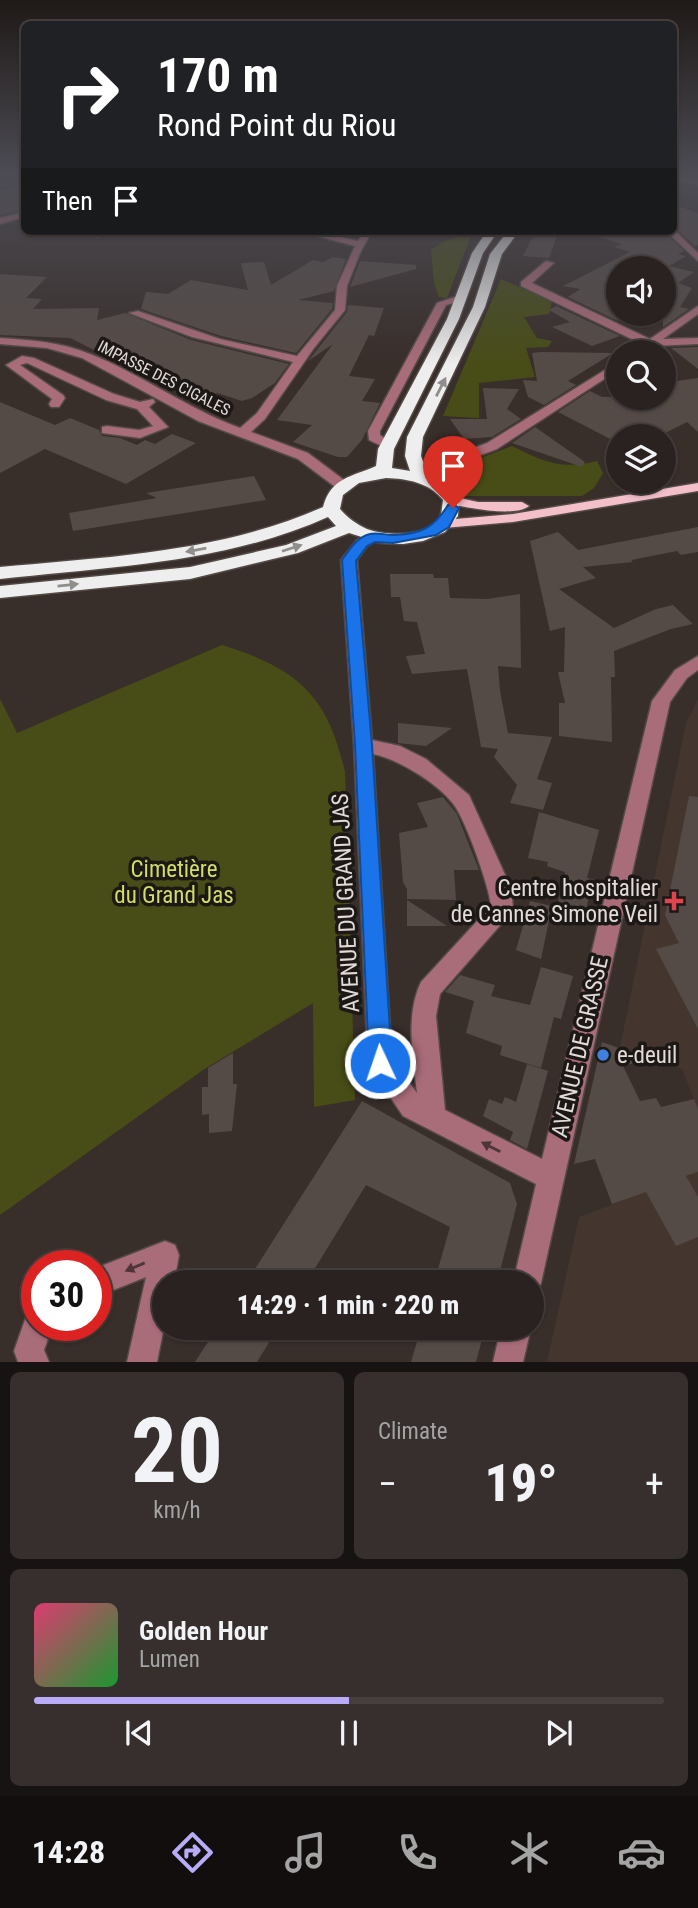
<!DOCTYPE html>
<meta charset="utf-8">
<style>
:root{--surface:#2a2220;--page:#362f2d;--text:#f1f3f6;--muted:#a5a4a5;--line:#463f3e;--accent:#b8abf7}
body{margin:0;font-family:"Roboto Condensed",sans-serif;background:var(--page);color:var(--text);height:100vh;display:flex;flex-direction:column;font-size:26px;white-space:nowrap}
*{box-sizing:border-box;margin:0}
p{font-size:23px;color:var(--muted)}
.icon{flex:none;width:38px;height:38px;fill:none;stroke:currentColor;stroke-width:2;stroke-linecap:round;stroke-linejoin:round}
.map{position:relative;height:1362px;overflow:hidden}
.side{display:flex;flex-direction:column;gap:10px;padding:10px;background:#171312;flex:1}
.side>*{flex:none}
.guide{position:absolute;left:21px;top:21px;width:656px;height:214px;border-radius:10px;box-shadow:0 2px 5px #0004,0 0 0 2px var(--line);background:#202124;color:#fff;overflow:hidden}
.fabs{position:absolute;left:606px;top:256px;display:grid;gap:14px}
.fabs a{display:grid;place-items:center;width:70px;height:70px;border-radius:50%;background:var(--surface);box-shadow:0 2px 5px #0004,0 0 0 2px var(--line);font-size:35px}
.speed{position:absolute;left:21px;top:1250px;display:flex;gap:14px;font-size:35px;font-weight:700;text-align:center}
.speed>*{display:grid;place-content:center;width:91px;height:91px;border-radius:50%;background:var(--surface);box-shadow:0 2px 5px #0004,0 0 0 2px var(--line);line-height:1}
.speed .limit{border:10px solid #d22;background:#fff;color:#111}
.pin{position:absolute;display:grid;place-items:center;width:60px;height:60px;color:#fff;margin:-72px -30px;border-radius:50% 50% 50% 0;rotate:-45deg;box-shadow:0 0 7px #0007}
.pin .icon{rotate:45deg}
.me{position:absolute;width:77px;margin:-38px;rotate:357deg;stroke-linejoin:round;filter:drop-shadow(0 0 5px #0008)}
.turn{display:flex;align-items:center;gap:24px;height:147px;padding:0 21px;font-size:32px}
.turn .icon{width:91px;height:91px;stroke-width:2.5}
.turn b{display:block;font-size:49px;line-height:60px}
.then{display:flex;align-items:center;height:66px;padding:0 21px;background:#0003;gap:14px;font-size:26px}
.big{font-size:52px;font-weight:800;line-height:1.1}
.side .card{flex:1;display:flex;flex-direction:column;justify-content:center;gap:10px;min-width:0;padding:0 24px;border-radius:10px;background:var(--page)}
.side .dial{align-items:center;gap:0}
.dial b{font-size:91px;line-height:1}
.song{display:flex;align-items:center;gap:21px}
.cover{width:84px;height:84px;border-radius:10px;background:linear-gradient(135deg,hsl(340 70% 55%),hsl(130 70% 35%))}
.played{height:7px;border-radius:4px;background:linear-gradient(90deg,var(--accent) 50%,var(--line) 50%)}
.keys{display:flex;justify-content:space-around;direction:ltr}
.heat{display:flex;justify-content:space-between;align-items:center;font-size:38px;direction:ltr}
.side .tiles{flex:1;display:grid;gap:10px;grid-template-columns:1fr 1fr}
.card:last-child{grid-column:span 2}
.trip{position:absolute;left:152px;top:1270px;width:392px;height:70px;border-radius:35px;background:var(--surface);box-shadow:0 2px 5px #0004,0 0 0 2px var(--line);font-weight:800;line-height:70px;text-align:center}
.tabs{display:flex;height:112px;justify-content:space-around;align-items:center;background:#110e0d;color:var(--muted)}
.tabs .icon{width:49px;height:49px}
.tabs .active{color:var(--accent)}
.tabs b{font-size:32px;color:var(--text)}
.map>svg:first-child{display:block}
</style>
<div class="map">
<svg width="698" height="1362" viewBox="0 0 698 1362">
<rect width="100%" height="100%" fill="#382e2a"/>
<path fill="#45352f" d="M698 699V1109L682 1069 620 1047 686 723Z
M698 1172V1362H547L579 1217Z"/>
<path fill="#484d17" d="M472 233 447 298 439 297 434 283 431 250 444 241Z
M501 279 552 301 549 314 524 317 537 338 552 341 548 347 526 348 535 377 479 383V418L443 416Z
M512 446C544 462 561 470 597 461L603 473 594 488 582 496H462L445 481 460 466Z
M222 645C298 669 327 694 345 772L355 1100 314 1107 313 1003 203 1070 0 1215V699L17 733Z"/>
<path fill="#554b46" d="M24 184V210L0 215V192Z
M674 205 698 213V245L695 246 674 227Z
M597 231H663L684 251 678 254 686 256 669 266 694 272 678 283 692 288 680 307 689 309 663 327V268H618V321L568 297 580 289 563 286 630 252 614 247 622 244 596 236Z
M534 234 557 236 549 258 523 256Z
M333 257 346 259 334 291 298 300 333 303 332 309 296 353 221 336 141 309 146 292 168 294 191 280 248 290 241 263 264 262 271 285 313 260 323 262Z
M360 261 416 265V269L350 287Z
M0 274 47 277 26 298 42 299 33 309 99 308 97 320 125 313 191 340 289 364 275 383 252 398 242 401 217 393 211 396 167 376 152 371 148 374 101 349 94 350 70 338 0 335Z
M348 305 384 308 374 336 369 335 349 376 375 379 362 401 380 403 362 440 347 457H338L293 442 312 425 277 420 333 344 308 361 347 312Z
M556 306 620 336 592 346 552 327 570 322 549 310Z
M698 347V369L671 348Z
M541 352 613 353 568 381 576 385 544 405 528 397 523 380 537 381 532 353Z
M698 378V432L687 422 659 436H618V443L558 412 590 391 602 397H663V383Z
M483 388 519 389 507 409 521 419 492 437 464 439 450 419H487Z
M0 402 55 425 70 418 99 430 102 436 120 438 137 445 145 440 155 444 172 434 196 443 126 484 45 449 0 473Z
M535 427 585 462 582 467 512 443Z
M254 476 266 500 73 531 69 513 157 498 146 493Z
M698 527V552L681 555 677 551 631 560 633 562 583 567 596 578 559 589 614 628 656 609 673 605 693 624 671 629 614 651 615 677H611L612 742 559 736V703H565L558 672H564L565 627 550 631 530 541 558 532 578 550Z
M390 574H433L434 578H448L450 598 487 599 520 594 521 668 498 666 500 691 508 733 552 737 537 779 552 783 543 810 510 803 517 785 494 757 498 749 481 747 467 669 412 674 406 656 425 654 417 622 404 621 400 597H391Z
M398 723 452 728 426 746 398 743Z
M689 796 698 797V1029L656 949 679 943 665 915Z
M443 797 457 814 479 870H454L456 900 407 899V889L403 882 399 833 428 827 417 803Z
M539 812 599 830 587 878 593 879 583 923 555 916 565 872 547 866 548 862 528 858Z
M407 900 447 926H407Z
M530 901 552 906 541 959 516 950Z
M541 967 573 976 561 1019 554 1017 541 1068 500 1055 502 1046 466 1033 474 1001 445 992 460 975 495 985 491 996 530 1005Z
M602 1042 650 1059 623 1066 640 1101 656 1098 661 1107 694 1099 698 1109V1172L686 1176 698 1197V1237L676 1246 646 1192 612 1204 595 1159 574 1164Z
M233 1053V1084H237L232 1131 209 1133V1114L202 1115V1087H208V1068Z
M527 1064 548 1071 527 1149 510 1140 513 1132 483 1116 489 1099 502 1104 505 1097 516 1102Z
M362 1101 510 1183 517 1204 497 1283H434L450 1227 366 1185 306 1283H246Z
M217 1328H278L257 1362H195Z
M421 1328H485L476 1362H411Z"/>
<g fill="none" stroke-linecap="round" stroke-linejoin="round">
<g stroke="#534a46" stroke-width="3">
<path id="minor" d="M674 175 698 181V185L674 179Z
M24 212V217L0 224V218Z
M674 230 698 253V261L666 231Z
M96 231H105L98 237 93 234Z
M298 231H314L358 241 364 231H372L360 253 347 286 345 310 314 348 265 419 251 432 308 453 348 483V489H338L298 459 198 421 82 358 47 348 0 344V338C31 340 61 342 90 354 141 374 186 408 240 428L257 413 293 362 192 337 129 313 138 311 220 339 297 356 335 310 337 286 355 246Z
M546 261 554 263 532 283 650 339 698 306V314L663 339 698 338V344L653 346 646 352H633L642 344 521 286V282Z
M461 295 466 298 465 300 446 305 380 431V435L395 445 388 449 369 440 368 431 437 303Z
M22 356 34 358 114 394 140 402 153 399 155 402 149 407 168 427 140 438 102 433V427L107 426 139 430 153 426 137 409 106 400 27 363 20 365 63 395 65 398 59 407H51L49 404 52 399 6 365Z
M618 362V370L497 449 446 468 421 481 414 477 436 462 487 443Z
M373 533 380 537 367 546 357 560 372 740 400 746 426 759 469 795 511 888 513 908 510 914 440 994 436 1016 445 1110 542 1159 652 701 675 670 698 656V670L687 678 670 702 541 1283 537 1293 532 1295V1283H513L536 1184 403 1116 368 1064 354 745 341 560 357 540ZM373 754C398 759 439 784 454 805 466 821 489 886 491 906L421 982C405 1015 413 1058 417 1093L392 1060Z
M165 1241 175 1245 179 1255 174 1283H164V1327L157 1362H127L146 1277 96 1297V1268Z
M37 1311V1325H53L44 1350 49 1362H18L14 1351 27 1314Z
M501 1328H531L523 1362H493Z"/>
</g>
<g stroke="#534a46" stroke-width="3">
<path id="major" d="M698 483V491L513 522 444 528 437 524 444 520 513 514Z
M451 496 478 502H522L529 506C515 518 464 507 446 503V497Z"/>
</g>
<g stroke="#534a46" stroke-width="3">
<path id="highway" d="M487 231H498L483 253 459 319 394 449 392 468 410 471 405 456 407 437 473 307 490 254 508 231H519L502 254 485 307 423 437 421 456 428 475 444 483 459 500 458 516 445 532 423 541 403 544 381 543 349 533 298 553 190 579 0 598V586L190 567 286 545 336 526 328 517C226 563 110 567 0 579V567C109 557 222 552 323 507 331 477 352 477 376 466L378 449 447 319 472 253ZM386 478C408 479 428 482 443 500 442 506 442 512 440 517 428 538 386 536 367 529 356 524 348 518 340 509L343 495 359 483Z"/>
</g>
<use href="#minor" fill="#a96c79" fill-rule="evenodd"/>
<use href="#major" fill="#f3bfc9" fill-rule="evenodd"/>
<use href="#highway" fill="#eee" fill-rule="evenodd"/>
</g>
<defs><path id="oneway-solid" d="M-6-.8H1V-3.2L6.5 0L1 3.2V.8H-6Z" transform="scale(1.75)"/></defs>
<g fill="#908e8d">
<use href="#oneway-solid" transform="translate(441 387) rotate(-63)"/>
<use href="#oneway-solid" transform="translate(292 548) rotate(-18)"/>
<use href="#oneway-solid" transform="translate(196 550) rotate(170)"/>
<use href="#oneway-solid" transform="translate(68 585) rotate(-6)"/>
</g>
<g fill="#4d3539">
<use href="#oneway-solid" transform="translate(491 1147) rotate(-153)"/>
<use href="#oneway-solid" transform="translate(135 1267) rotate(157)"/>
</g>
<linearGradient id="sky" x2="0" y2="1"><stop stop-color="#1f1917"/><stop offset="0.48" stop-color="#4d4c55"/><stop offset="1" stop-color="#4d4c55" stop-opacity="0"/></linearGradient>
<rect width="698" height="365" fill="url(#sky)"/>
<path fill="#1a73e8" stroke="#114b97" stroke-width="2" d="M453 504 459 508 449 527 436 535 393 543 375 542 367 546 356 561 372 745 392 1063 388 1071 380 1074 372 1071 369 1063 355 745 342 560C349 550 357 537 370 534 377 532 385 535 393 535 421 534 434 528 448 505Z"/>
<path fill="#e0444e" stroke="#1c1816" stroke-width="2.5" d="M670.5 890.5h7v7h7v7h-7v7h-7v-7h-7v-7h7z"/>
<circle fill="#3f7fe0" stroke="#1c1816" stroke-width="2.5" cx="603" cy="1055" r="7"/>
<g text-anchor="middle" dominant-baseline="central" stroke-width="7" stroke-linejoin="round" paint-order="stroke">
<g font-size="16" fill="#e2dbd8" stroke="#1c1816">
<text transform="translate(164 378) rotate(27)">IMPASSE DES CIGALES</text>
</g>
<g font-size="23" fill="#d2dd62" stroke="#1c1816">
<text x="174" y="869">Cimetière<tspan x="174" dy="26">du Grand Jas</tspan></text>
</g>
<g font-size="23" fill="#e2dbd8" stroke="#1c1816" text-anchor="end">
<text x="658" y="888">Centre hospitalier<tspan x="658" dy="26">de Cannes Simone Veil</tspan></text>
<text x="617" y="1055" text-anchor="start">e-deuil</text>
</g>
<g font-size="23" fill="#e2dbd8" stroke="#1c1816">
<text transform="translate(346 903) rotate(-93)">AVENUE DU GRAND JAS</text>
<text transform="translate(580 1047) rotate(-77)">AVENUE DE GRASSE</text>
</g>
</g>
</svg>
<div class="fabs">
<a><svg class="icon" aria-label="sound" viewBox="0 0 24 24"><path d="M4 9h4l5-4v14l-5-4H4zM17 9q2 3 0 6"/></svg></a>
<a><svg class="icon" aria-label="search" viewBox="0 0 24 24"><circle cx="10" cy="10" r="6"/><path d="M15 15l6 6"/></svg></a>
<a><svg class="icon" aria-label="layers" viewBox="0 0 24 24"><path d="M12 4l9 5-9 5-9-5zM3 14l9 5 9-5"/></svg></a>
</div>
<div class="speed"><div class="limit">30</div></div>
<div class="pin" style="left:453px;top:508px;background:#d93025"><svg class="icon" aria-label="arrive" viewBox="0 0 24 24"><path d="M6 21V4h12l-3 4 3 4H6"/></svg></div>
<svg class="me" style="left:380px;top:1063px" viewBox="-20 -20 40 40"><circle r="17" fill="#1a73e8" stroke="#fff" stroke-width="3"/><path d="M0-11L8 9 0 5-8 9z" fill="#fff"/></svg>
<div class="trip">14:29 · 1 min · 220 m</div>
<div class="guide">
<div class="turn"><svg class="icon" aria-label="right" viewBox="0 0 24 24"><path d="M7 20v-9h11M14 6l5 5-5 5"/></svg><div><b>170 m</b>Rond Point du Riou</div></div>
<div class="then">Then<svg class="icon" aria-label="arrive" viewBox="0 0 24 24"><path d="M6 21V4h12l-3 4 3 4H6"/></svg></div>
</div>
</div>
<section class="side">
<div class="tiles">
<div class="card dial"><b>20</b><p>km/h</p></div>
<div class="card"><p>Climate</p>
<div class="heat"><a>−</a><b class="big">19°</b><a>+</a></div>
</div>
<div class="card">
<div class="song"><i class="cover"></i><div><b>Golden Hour</b><p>Lumen</p></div></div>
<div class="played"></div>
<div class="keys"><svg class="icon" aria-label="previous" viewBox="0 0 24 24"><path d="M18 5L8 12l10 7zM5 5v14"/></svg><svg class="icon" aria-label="pause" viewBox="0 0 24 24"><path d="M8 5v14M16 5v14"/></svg><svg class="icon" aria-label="next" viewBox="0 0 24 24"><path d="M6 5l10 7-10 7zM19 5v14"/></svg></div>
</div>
</div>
</section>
<nav class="tabs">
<b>14:28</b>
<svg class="icon active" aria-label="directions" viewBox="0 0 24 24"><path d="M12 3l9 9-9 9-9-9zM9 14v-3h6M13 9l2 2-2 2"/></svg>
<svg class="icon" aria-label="music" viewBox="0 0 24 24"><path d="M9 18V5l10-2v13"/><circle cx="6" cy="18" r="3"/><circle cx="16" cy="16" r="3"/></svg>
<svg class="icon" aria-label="phone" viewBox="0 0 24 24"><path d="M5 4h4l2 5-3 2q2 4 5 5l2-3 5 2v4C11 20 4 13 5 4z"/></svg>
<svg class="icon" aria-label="climate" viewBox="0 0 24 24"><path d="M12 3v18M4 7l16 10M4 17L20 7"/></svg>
<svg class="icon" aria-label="car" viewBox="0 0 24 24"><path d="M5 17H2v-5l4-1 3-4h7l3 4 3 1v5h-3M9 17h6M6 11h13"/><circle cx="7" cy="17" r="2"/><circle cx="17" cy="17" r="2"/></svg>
</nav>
